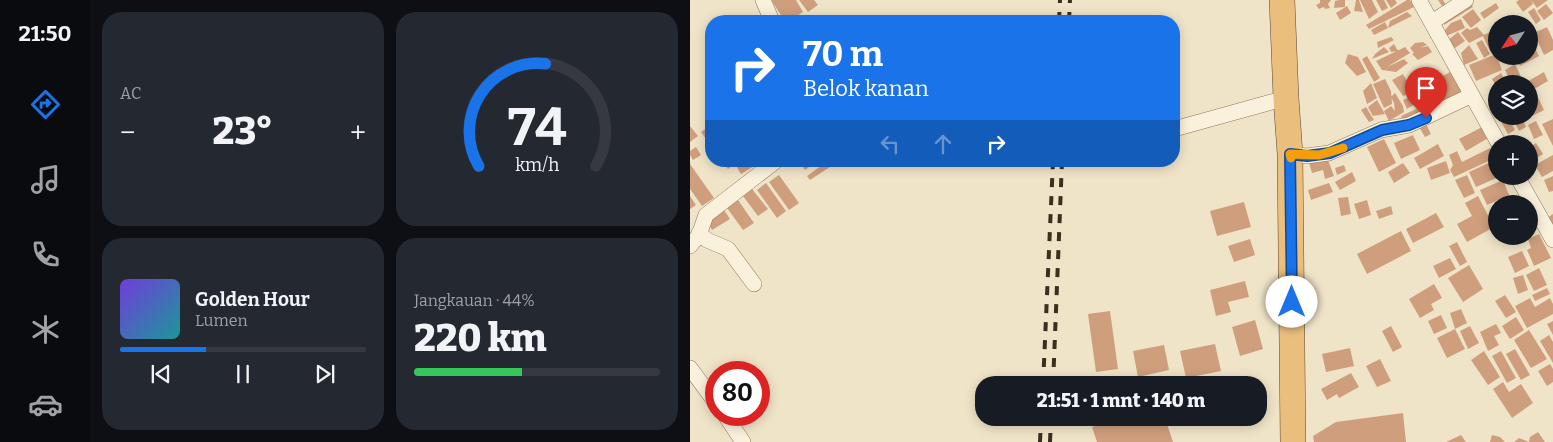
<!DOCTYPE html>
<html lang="id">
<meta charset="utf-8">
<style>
:root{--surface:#171b24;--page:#242831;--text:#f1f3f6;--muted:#9ea1a6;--line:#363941;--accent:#1a73e8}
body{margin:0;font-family:Bitter,serif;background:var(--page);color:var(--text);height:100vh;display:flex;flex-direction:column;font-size:19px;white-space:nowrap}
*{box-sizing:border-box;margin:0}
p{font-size:16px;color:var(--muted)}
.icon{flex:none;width:28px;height:28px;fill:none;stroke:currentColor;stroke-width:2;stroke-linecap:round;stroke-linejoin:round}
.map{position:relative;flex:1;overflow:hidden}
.details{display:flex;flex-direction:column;gap:12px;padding:12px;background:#0d0f14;width:600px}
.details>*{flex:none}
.top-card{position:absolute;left:15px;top:15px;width:475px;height:152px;border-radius:20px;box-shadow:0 2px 12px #0003;background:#1a73e8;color:#fff;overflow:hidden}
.needle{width:32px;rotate:234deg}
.fabs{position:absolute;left:798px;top:15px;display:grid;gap:10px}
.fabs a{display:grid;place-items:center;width:50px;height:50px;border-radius:50%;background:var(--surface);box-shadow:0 2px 12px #0003;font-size:25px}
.speed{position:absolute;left:15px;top:361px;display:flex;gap:10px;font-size:25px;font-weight:700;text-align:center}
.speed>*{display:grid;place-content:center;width:65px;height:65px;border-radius:50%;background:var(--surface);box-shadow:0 2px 12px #0003;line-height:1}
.speed .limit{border:8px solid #d22;background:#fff;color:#111}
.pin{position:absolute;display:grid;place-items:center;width:42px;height:42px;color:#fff;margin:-51px -21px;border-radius:50% 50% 50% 0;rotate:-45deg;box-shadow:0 0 5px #0007}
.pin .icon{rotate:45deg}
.me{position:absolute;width:55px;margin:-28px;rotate:0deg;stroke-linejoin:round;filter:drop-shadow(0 0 4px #0008)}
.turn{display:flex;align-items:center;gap:18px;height:105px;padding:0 15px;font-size:22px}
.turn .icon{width:65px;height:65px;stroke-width:2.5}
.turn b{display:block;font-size:35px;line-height:42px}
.lanes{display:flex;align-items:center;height:48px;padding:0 15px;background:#0003;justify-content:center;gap:25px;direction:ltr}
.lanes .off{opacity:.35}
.big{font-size:38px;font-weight:800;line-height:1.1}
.details .tile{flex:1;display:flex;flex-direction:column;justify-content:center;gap:8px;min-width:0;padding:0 18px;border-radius:20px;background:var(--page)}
.details .dial{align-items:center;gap:0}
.dial svg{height:130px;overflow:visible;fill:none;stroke:var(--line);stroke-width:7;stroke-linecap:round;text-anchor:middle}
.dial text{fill:var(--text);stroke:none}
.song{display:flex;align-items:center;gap:15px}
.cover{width:60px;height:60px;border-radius:8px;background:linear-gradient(135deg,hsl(260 70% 55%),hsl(180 70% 35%))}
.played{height:5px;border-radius:2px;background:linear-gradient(90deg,var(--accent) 35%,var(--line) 35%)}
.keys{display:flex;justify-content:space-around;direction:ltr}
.heat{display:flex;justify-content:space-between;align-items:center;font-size:28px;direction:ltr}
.charge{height:8px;border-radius:4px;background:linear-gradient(90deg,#34c759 44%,var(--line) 0)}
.details .tiles{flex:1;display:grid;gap:12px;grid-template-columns:repeat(2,1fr)}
.trip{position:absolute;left:285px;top:376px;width:292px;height:50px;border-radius:20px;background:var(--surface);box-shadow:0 2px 12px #0003;font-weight:800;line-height:50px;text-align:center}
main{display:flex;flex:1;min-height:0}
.dock{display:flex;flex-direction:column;width:90px;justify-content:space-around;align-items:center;background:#090b0e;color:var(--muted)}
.dock .icon{width:35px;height:35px}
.dock .on{color:var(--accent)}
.dock b{font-size:22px;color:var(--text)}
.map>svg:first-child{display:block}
</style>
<main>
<nav class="dock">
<b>21:50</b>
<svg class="icon on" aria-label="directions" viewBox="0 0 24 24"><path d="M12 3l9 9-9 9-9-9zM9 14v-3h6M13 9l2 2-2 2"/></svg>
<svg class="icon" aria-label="music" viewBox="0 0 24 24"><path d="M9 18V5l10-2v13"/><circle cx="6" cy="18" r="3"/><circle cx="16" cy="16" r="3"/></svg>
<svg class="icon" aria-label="phone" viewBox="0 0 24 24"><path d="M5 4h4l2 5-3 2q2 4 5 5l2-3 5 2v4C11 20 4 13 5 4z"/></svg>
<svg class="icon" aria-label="climate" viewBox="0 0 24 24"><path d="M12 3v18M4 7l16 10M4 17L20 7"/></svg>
<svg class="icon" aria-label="car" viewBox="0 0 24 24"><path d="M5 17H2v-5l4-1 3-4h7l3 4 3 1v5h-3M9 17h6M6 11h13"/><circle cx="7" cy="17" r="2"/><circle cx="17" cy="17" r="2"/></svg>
</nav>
<section class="details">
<div class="tiles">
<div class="tile"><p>AC</p>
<div class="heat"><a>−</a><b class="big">23°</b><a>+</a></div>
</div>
<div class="tile dial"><svg viewBox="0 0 100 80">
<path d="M14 69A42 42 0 1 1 86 69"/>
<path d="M14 69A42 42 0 0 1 55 6" stroke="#1a73e8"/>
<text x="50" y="56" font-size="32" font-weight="700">74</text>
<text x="50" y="72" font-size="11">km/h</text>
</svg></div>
<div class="tile">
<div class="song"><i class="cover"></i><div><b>Golden Hour</b><p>Lumen</p></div></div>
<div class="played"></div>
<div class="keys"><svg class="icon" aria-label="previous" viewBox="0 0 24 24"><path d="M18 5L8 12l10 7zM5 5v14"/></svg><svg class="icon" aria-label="pause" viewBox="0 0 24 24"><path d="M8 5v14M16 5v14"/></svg><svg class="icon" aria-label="next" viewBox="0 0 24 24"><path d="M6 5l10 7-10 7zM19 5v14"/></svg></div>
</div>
<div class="tile"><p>Jangkauan · 44%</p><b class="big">220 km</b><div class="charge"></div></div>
</div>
</section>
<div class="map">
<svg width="863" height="442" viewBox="0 0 863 442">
<rect width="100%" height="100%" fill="#f0e4c8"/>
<path fill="#cf9f7d" d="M81 0H106L113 12 99 21H95Z
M109 0H124L128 5 118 12Z
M630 0H641L638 4 640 8 635 9 634 7 629 9 626 5 630 3Z
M649 0H655V7L644 8 645 1Z
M666 0H669L673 12 664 11Z
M670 0H682L688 12 679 19Z
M686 0H694L698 8 692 11Z
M696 0H705L707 3 701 8Z
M717 0H720L724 7 679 29 676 25Z
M748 0H753L756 5 752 6Z
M829 0H841L843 4 833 12 826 2Z
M841 0H858L847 8Z
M780 2 783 7 754 25 756 17Z
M806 3 809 8 794 19 790 13Z
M856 4 863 13 854 20 847 11Z
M657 6 661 13 650 20 646 13Z
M844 8 851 20 846 24 838 12Z
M783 9 791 20 781 28 772 17Z
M717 12 722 16 698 28 700 21Z
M771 19 775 28 756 36 755 30 761 23Z
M695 22 698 28 684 35 681 30Z
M787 27 794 35 800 32 806 44V50L801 53 793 36 779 43 771 33 777 28 780 30Z
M857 27 863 40V50L854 55 844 33Z
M768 32 775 41 762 50 757 41Z
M839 34 845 46 839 49Z
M701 37 704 40 688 48 687 42Z
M792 40 800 54 794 58 786 43Z
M733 42 737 45 730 48 738 46 742 52 728 60 722 54 724 53 720 48 725 43Z
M704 44 708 51 701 52 699 48Z
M779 45 788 59 774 65 771 53Z
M694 47 699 52 682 59 685 54Z
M715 47 720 53 697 67 714 59 718 63 706 72 692 70 686 61Z
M845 48 849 56 830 66 826 59 831 56H839V52Z
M658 54 668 57 676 72 667 76 655 63Z
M806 54 812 70 786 81 779 65Z
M677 56 690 78 684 82 672 59Z
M812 56H826L815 62Z
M825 64 833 81 827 84H822L815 70Z
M760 72 772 92 741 110 729 89Z
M854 72 858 81 839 92V84H833Z
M811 73 817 84H806V86L802 79Z
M713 74 723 92 713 96 702 80Z
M695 79 701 91 702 104 694 108 683 84Z
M681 83 687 98 677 104 673 91Z
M705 93 713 106 714 112 699 121 694 111 701 106 705 111 704 103 701 97Z
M846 93 854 110 836 119 835 116H839V96Z
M725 95 728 102 717 109 713 100Z
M687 100 695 114 683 116 678 107Z
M735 105 739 113 714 124 711 116Z
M676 107 684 120 679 122 671 110Z
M817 116 825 130 818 134 810 120Z
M822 116H831L836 127 829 131Z
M863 119V146L852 124Z
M846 121 853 135 844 139 838 125Z
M736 124 741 134 735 137 729 127Z
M21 125V146L11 132Z
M0 126 8 136 0 142Z
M794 126 800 137 776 151 769 139Z
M723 135 730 150 711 159 704 143Z
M694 139 706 163 689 172 677 147Z
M846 143 853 154 839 163V148Z
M748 144 754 156 730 169 724 158Z
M6 147 11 155 3 160 0 155V151Z
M800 148 805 158 764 177 760 170 763 165 759 155 767 151 772 162Z
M863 155V171L852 177 845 165Z
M637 157 644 176 635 179 633 170 622 173 619 163Z
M32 161H48L38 169Z
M50 161H61L64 166 51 174 45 164Z
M109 161H127L115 170Z
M138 161 146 163 120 180 117 176Z
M756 161 760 173 741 180 737 168Z
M803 161 806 168V176H811L786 187 779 172Z
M713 163 720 173 704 183 698 172Z
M0 164 24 198 12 206 0 189Z
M654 165 656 171 647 175 645 168Z
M662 172 666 181 650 190 645 182Z
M89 175 109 203 99 210 79 182Z
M777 175 785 193 774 198 765 180Z
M863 176V191L859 192 854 180Z
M813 180 819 195 797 205 790 190Z
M76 183 96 211 87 218 67 190Z
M639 183 643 192 621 200 618 190Z
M62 189 78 209 68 216 53 196Z
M0 196 6 205 0 209Z
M788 196 804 227 777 242 767 224 782 216 775 203Z
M658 197 661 214 651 216 648 198Z
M828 197 832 204H816Z
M48 200 64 223 53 230 37 208Z
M677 200 681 215 669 219 664 204Z
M554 202 561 227 527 236 520 211Z
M701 206 703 214 689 219 686 211Z
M806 208V222L801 211Z
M34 210 40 219 22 230 17 221Z
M746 213 754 227 723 243 716 229Z
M863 214V227L857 218Z
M711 231 721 251 677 274 667 254Z
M849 234 861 258 844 266 837 250 841 248 838 239Z
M560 239 565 255 544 262 538 246Z
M767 242 777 262 770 266 759 246Z
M832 251 839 266 825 273 818 257Z
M760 258 766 269 749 278 743 266Z
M779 265 793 289 773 302 758 278Z
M849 268 857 285 844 291 836 275Z
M833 275 838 290 828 294 823 278Z
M555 281 559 297 538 302 541 312 526 316 520 290Z
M744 284 752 298 741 304 744 310 730 318 719 299Z
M857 288 860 294 845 301 842 295Z
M815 295 826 312 816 318 805 301Z
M840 298 845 307 860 298 863 304V314L837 328 825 306Z
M771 309 777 323 765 329 775 349 757 358 747 338 765 329 760 313Z
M420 311 428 369 406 372 398 314Z
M751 315 757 328 744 334 738 321Z
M826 317 834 330 820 339 812 326Z
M565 320 573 349 550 356 542 327Z
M863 321V335L857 324Z
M806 324 811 333 804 336 809 345 798 351 790 332Z
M701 326 712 347 703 352 692 331Z
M780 326 789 343 778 349 770 331Z
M839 330 857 359 841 368 824 340Z
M859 335 863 342V363L850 341Z
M525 344 531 371 496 378 490 351Z
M474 345 479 370 448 377 443 351Z
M660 348 664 366 636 372 632 354Z
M825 349 840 375 831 380 816 354Z
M794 351 810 377 798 385 781 360Z
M811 351 826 378 817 383 802 356Z
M690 359 701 381 687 387 676 366Z
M860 364 863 369V382L857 386 848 371Z
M661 373 669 387 649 398 647 394 637 400 631 389Z
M813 382 819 392 831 384 843 403 822 418 803 389Z
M713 413 716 442H624L623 436 646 422Z
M431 418H475L483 442H407L402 427Z
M848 432 855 442H824L829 438 839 442 840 437Z
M771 435 776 442H756Z
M802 435 810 437 815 442H800Z"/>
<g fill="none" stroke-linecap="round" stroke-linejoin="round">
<g stroke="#8d765c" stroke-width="16">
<path id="minor" d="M73 0 82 21
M729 0 809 144
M742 22 776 0
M484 129 596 98
M600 154 617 156 639 153 691 130 719 125 782 95
M827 176 863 240
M9 233 17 240 38 249 64 284
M0 246 9 235 16 215 86 161
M0 368 26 403
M35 415 53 442"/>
</g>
<g stroke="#5b4430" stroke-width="26">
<path id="trunk" d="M592 0 596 98 600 154 603 442"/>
</g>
<use href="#minor" stroke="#faf1dc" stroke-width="15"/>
<use href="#trunk" stroke="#eabe7c" stroke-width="25"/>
<path stroke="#3d2e20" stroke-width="4" stroke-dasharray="9 9" stroke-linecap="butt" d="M369 21 370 0
M379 21 380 0
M353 385 363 161
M363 385 372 161
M350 442 351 418
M360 442 361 418"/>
</g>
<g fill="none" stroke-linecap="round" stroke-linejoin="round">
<g stroke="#114b97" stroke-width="12">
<path id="route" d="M602 302 600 154 617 156 640 153 692 130 719 125 736 118"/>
</g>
<use href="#route" stroke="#1a73e8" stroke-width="9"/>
<path stroke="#f59e0b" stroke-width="9" d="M601 158 600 154 629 155 653 148"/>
</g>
</svg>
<div class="fabs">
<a><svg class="needle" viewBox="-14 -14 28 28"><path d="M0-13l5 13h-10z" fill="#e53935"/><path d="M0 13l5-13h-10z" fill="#9ea1a6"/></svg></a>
<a><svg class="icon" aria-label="layers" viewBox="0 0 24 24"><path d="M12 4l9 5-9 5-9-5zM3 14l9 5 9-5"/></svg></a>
<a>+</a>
<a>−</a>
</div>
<div class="speed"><div class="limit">80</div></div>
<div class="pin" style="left:736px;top:118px;background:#d93025"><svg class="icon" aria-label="arrive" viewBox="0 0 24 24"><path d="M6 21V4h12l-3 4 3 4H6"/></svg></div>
<svg class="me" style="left:602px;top:302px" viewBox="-20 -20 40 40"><circle r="19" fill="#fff"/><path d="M0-13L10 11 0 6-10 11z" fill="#1a73e8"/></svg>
<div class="trip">21:51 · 1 mnt · 140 m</div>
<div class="top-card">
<div class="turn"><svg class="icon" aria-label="right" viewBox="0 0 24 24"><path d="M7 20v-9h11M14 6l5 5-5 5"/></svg><div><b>70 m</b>Belok kanan</div></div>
<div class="lanes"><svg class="icon off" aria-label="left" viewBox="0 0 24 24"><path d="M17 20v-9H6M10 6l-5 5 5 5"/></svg><svg class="icon off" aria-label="ahead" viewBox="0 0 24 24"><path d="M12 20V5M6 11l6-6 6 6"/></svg><svg class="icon" aria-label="right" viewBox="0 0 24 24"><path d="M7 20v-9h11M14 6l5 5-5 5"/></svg></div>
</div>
</div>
</main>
